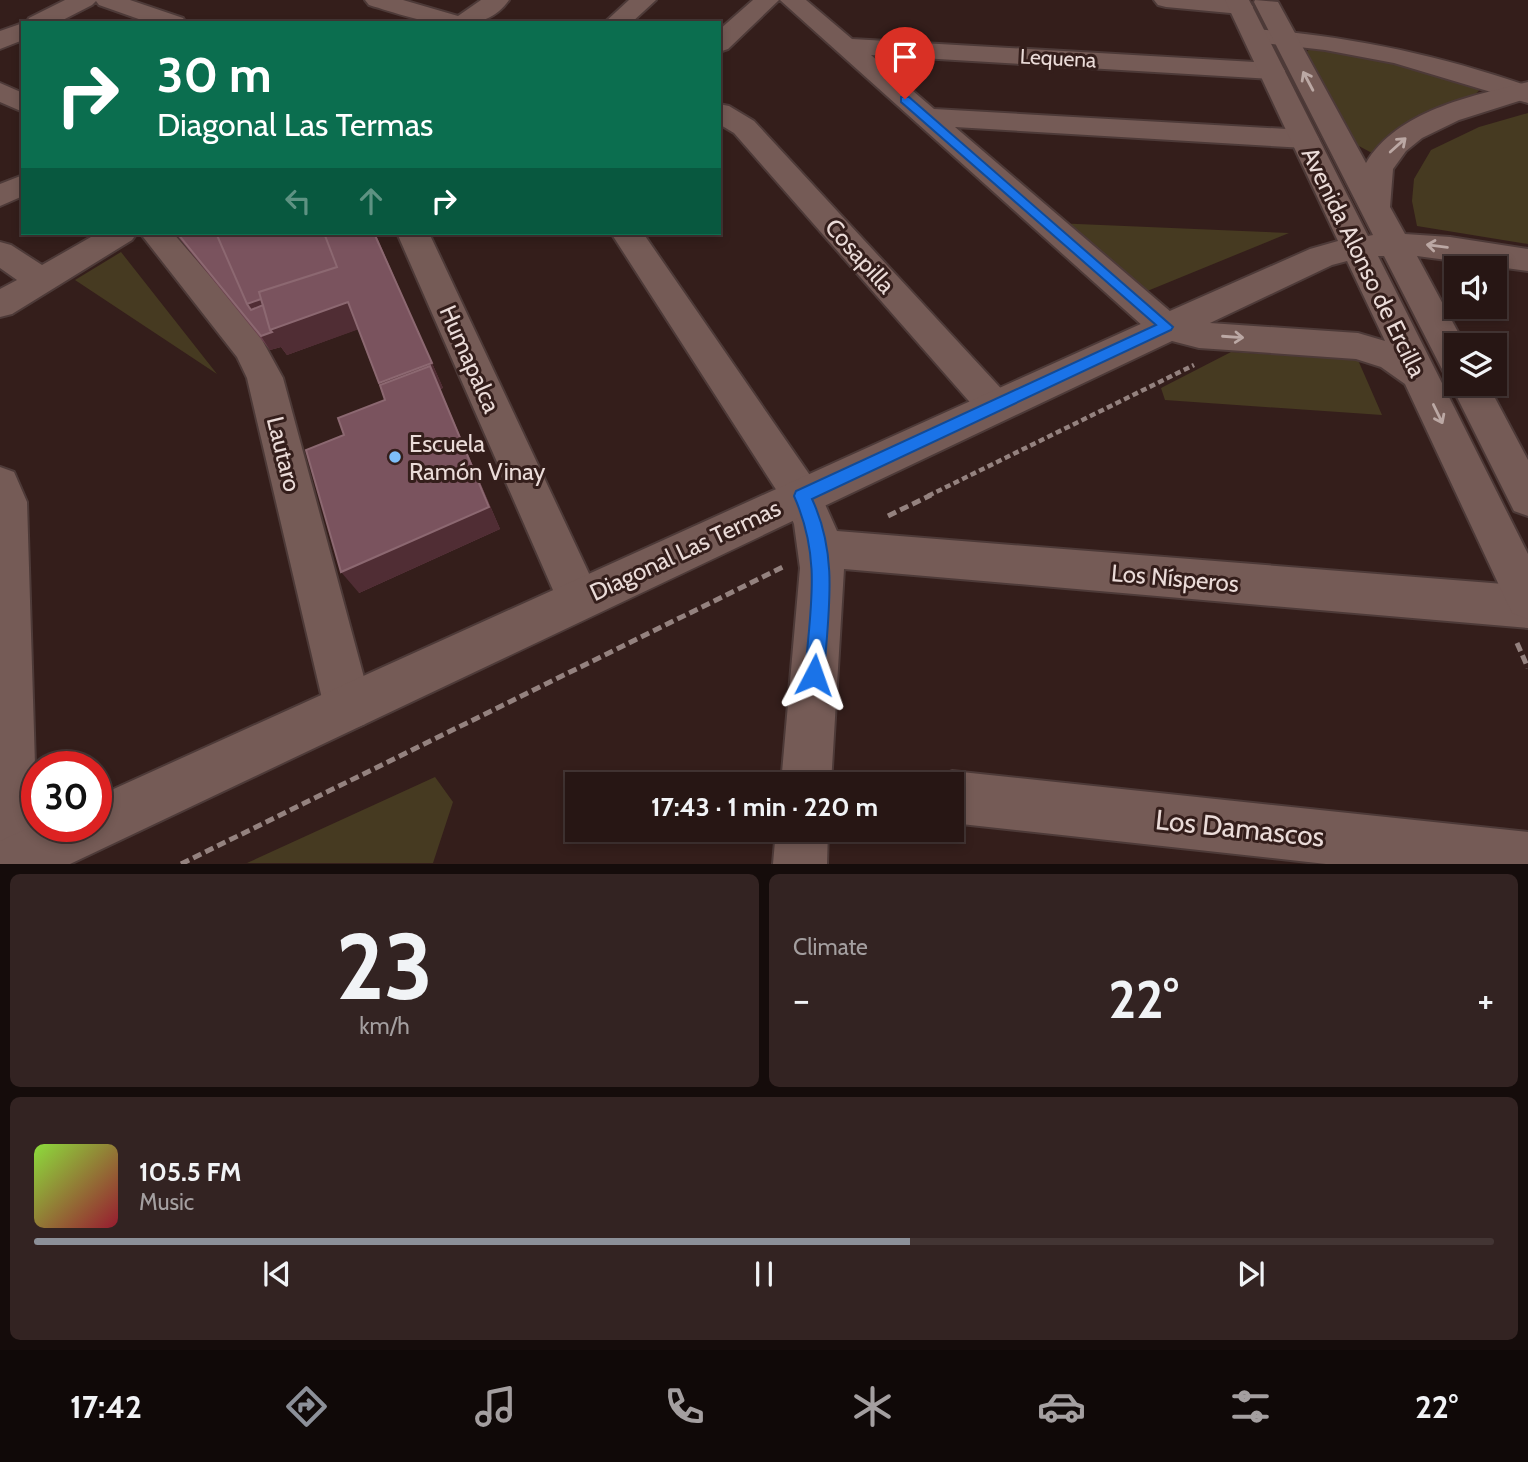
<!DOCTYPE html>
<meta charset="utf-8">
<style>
:root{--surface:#271614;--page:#332322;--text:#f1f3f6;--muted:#a49fa0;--line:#433534;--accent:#8c9099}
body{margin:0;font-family:Cabin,sans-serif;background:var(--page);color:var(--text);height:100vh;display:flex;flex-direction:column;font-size:26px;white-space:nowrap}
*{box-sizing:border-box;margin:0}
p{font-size:23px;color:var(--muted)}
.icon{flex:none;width:38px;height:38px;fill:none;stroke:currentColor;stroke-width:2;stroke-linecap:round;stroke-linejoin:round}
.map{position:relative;height:864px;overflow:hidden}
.sheet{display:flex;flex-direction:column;gap:10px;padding:10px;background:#150c0b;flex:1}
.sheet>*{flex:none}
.guide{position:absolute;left:21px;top:21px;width:700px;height:214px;border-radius:0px;box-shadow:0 4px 10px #0003,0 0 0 2px var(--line);background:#0b6e4f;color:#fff;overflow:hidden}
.buttons{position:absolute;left:1444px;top:256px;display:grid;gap:14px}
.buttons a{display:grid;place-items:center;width:63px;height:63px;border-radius:0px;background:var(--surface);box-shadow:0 4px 10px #0003,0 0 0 2px var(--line);font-size:35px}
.speed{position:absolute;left:21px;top:751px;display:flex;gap:14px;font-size:35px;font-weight:700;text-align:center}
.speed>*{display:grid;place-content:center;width:91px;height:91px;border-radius:50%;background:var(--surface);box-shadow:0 4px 10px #0003,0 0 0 2px var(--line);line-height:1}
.speed .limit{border:10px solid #d22;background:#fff;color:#111}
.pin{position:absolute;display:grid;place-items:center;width:60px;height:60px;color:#fff;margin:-72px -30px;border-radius:50% 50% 50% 0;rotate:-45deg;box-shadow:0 0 7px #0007}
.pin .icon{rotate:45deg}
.me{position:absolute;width:77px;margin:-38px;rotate:4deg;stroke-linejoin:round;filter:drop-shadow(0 0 5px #0008)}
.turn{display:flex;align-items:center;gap:24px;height:147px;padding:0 21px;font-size:32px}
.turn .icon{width:91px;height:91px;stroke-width:2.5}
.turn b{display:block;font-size:49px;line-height:60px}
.lanes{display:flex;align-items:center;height:66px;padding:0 21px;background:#0003;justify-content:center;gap:35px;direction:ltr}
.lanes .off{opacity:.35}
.big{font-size:52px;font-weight:800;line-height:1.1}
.sheet .card{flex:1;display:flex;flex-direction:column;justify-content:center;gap:10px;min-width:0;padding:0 24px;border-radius:10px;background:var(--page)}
.sheet .dial{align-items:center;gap:0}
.dial b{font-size:91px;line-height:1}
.song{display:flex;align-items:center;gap:21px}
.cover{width:84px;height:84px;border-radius:10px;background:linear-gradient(135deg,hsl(90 70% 55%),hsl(350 70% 35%))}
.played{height:7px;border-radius:4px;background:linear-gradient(90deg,var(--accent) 60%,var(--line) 60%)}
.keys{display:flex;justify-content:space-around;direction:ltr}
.heat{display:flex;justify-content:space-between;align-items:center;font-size:38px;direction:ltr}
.sheet .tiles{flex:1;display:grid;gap:10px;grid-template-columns:1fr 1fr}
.card:last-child{grid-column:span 2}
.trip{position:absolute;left:565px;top:772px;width:399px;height:70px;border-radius:0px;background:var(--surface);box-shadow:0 4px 10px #0003,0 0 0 2px var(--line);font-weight:800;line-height:70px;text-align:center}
.dock{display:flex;height:112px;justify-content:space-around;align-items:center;background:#100908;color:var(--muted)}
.dock .icon{width:49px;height:49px}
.dock .selected{color:var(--accent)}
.dock b{font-size:32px;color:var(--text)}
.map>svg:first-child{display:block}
</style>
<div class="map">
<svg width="1528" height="864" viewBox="0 0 1528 864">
<rect width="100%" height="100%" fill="#341e1b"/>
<path fill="#463a21" d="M1312 47 1381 58 1482 85C1476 103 1444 105 1429 111 1405 120 1390 134 1372 153L1357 145 1305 53Z
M1528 113V244L1417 226 1412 201 1414 179 1431 150 1479 127Z
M1054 223 1289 233 1140 294Z
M121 252 217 374 75 280Z
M1231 352 1358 360 1382 415 1165 400 1161 388Z
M435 777 453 802 433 863H247Z"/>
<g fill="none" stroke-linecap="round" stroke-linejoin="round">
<g stroke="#4d3a38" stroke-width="4">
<path id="minor" d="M65 0H130L183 18 186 23H150L99 5 96 1 92 5 57 23H26L29 18Z
M365 0H403L458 16 481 0H509C479 44 409 17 369 5Z
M629 0H656L631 23H604Z
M753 0H779L728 49 719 52V30Z
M780 0H806L852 39 1272 63 1281 65 1285 71 1281 77 1272 79 871 55 934 109 1305 130 1315 133 1319 139 1315 145 1305 148 955 127 1178 318 1183 327 1178 336 1166 340 1154 336Z
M1154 0H1242L1249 2 1253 7 1249 12 1241 14 1166 7 1158 5Z
M23 23V40L0 49V31Z
M1255 29C1349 36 1439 55 1528 86V103L1394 63 1325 50 1246 41 1243 36 1246 31Z
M0 83 23 93V112L0 102Z
M719 104 729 106 754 121 1008 396 1014 406 1008 416 995 421 982 416 734 133 719 124Z
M23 175V196L0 206V184Z
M98 233H137L132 240 12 314 0 317V289L17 280 0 268V242L11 245 42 265Z
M140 233H173L256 329 283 378 372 707 365 724 348 731 331 724 324 707 247 378 237 357Z
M397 233H429L601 599 595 613 579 619 563 613Z
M611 233H643L816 484 837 531 1528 586V628L844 569 831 784H781L800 568 794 524 786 505Z
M0 467 14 472 27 502 38 864H0Z
M952 771 1528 832V864H1326L952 823V784H932L934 779Z
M776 830H828L827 864H773Z"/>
</g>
<g stroke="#4d3a38" stroke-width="4">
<path id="secondary" d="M1225 0H1249L1368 236 1373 235 1254 2 1255 0 1278 2 1366 163C1398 110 1472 96 1528 82V98L1459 120 1422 138 1406 151 1393 169 1390 207 1405 234 1450 237 1528 249V271L1417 256 1465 345H1456V383H1487L1528 460V516L1514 511 1450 383 1454 374 1443 371 1384 256H1378L1528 554V619L1512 613 1405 384 1381 367 1356 359 1199 348 1172 341 70 864H0V841L37 824 96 826V797L1154 318 1310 249 1338 241ZM1347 261 1385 341 1358 333 1210 323 1332 265Z"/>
</g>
<path stroke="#94827f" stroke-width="4.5" stroke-dasharray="6 3.5" stroke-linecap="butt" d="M928 496 1194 365"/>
<path stroke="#94827f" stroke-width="5" stroke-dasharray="9 4.5" stroke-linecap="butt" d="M888 516 931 495
M1517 643 1528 668
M181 864 783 567"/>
<use href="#minor" fill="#755b56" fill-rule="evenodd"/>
<use href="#secondary" fill="#755b56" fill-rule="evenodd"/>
</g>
<path fill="#6c424f" d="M175 233H375L443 388 440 389 500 529 359 593 344 435 385 400 358 329 287 355 281 347 270 350Z"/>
<path fill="#502d34" d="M374 233 443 388 440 389 500 529 359 593 341 572 392 407 379 383Z
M339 272 348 302 362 328 287 355 281 347 270 350 261 336V324L247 304Z"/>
<path fill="#7a535e" stroke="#8c6871" stroke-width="2" d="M177 233H216L247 304 251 310 263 305 270 330 272 332 261 336Z
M216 233H324L337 267 259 292 261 299 247 304Z
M324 233H374L432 363 379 383 348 302 270 330 259 292 337 267Z
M430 366 489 507 341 572 306 450 344 435 338 418 385 400 380 385Z"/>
<defs><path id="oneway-shaft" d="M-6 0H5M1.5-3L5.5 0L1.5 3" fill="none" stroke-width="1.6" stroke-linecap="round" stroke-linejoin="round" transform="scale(1.75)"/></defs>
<g stroke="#bba8a4">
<use href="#oneway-shaft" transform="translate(1308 81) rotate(-118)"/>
<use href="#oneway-shaft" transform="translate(1398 145) rotate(-42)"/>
<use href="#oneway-shaft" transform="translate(1437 246) rotate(-173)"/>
<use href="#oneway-shaft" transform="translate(1233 337) rotate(4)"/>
<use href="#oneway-shaft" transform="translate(1438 414) rotate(64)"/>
</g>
<path fill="#1a73e8" stroke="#114b97" stroke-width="2" d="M901 97H909L1173 327 1171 330 812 499C839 557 828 612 824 675L821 681 814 684 807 681 805 675C810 608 822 559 794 496L796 491 1156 325 901 102Z"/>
<circle fill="#7ebef9" stroke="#341e1b" stroke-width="2.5" cx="395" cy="457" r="7"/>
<g text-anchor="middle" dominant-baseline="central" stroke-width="6" stroke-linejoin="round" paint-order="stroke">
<g font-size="21" fill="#eadbd8" stroke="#341e1b">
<text transform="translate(1058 58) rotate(3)">Lequena</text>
</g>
<g font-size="24" fill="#eadbd8" stroke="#341e1b">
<text transform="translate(860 256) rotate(48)">Cosapilla</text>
<text transform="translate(1364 262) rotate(64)">Avenida Alonso de Ercilla</text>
<text transform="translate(470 359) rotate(66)">Humapalca</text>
<text transform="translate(284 454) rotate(76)">Lautaro</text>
<text transform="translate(685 550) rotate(-25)">Diagonal Las Termas</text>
<text transform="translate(1175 578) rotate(5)">Los Nísperos</text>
</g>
<g font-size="24" fill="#eadbd8" stroke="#341e1b" text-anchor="start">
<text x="409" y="443">Escuela<tspan x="409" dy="28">Ramón Vinay</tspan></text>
</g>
<g font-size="28" fill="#eadbd8" stroke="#341e1b">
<text transform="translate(1240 828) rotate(6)">Los Damascos</text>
</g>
</g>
</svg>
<div class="buttons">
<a><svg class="icon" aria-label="sound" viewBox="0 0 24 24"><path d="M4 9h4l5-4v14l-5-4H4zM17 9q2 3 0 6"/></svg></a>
<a><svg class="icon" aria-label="layers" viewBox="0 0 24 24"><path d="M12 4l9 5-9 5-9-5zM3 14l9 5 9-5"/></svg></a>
</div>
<div class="speed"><div class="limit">30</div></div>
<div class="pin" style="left:905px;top:99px;background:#d93025"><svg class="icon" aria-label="arrive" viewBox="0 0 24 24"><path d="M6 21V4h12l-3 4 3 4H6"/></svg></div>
<svg class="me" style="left:814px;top:675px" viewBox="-20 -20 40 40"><path d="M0-17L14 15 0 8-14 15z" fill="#1a73e8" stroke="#fff" stroke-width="4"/></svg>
<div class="trip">17:43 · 1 min · 220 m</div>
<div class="guide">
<div class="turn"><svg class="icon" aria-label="right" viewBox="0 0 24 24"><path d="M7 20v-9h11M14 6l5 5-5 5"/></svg><div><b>30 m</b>Diagonal Las Termas</div></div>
<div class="lanes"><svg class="icon off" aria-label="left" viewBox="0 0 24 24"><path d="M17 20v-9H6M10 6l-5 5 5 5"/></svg><svg class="icon off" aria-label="ahead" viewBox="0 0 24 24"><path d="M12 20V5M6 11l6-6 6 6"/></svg><svg class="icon" aria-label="right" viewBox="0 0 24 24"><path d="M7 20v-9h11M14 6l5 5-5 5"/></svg></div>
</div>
</div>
<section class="sheet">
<div class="tiles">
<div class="card dial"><b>23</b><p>km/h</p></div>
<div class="card"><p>Climate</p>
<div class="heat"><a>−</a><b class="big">22°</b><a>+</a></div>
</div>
<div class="card">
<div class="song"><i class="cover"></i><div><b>105.5 FM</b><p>Music</p></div></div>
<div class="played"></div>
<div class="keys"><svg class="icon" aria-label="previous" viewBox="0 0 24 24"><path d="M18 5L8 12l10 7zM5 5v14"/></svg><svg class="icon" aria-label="pause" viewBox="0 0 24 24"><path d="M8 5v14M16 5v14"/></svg><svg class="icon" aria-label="next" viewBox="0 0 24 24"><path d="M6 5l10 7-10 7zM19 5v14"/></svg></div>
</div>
</div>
</section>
<nav class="dock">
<b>17:42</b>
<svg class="icon selected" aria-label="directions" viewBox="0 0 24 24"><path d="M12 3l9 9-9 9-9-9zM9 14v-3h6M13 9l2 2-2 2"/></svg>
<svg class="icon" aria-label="music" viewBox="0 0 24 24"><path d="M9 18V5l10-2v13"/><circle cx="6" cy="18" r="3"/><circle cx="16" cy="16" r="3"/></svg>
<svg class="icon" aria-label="phone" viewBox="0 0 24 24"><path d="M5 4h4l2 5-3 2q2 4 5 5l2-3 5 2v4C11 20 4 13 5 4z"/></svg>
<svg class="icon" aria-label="climate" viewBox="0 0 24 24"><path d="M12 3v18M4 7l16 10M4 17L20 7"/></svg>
<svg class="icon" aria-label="car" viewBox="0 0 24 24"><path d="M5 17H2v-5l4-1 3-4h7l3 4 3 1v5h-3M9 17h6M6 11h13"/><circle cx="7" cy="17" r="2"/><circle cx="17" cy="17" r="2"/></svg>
<svg class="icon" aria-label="filters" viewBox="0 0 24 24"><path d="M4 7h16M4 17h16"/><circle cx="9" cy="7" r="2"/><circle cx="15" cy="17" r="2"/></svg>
<b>22°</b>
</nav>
